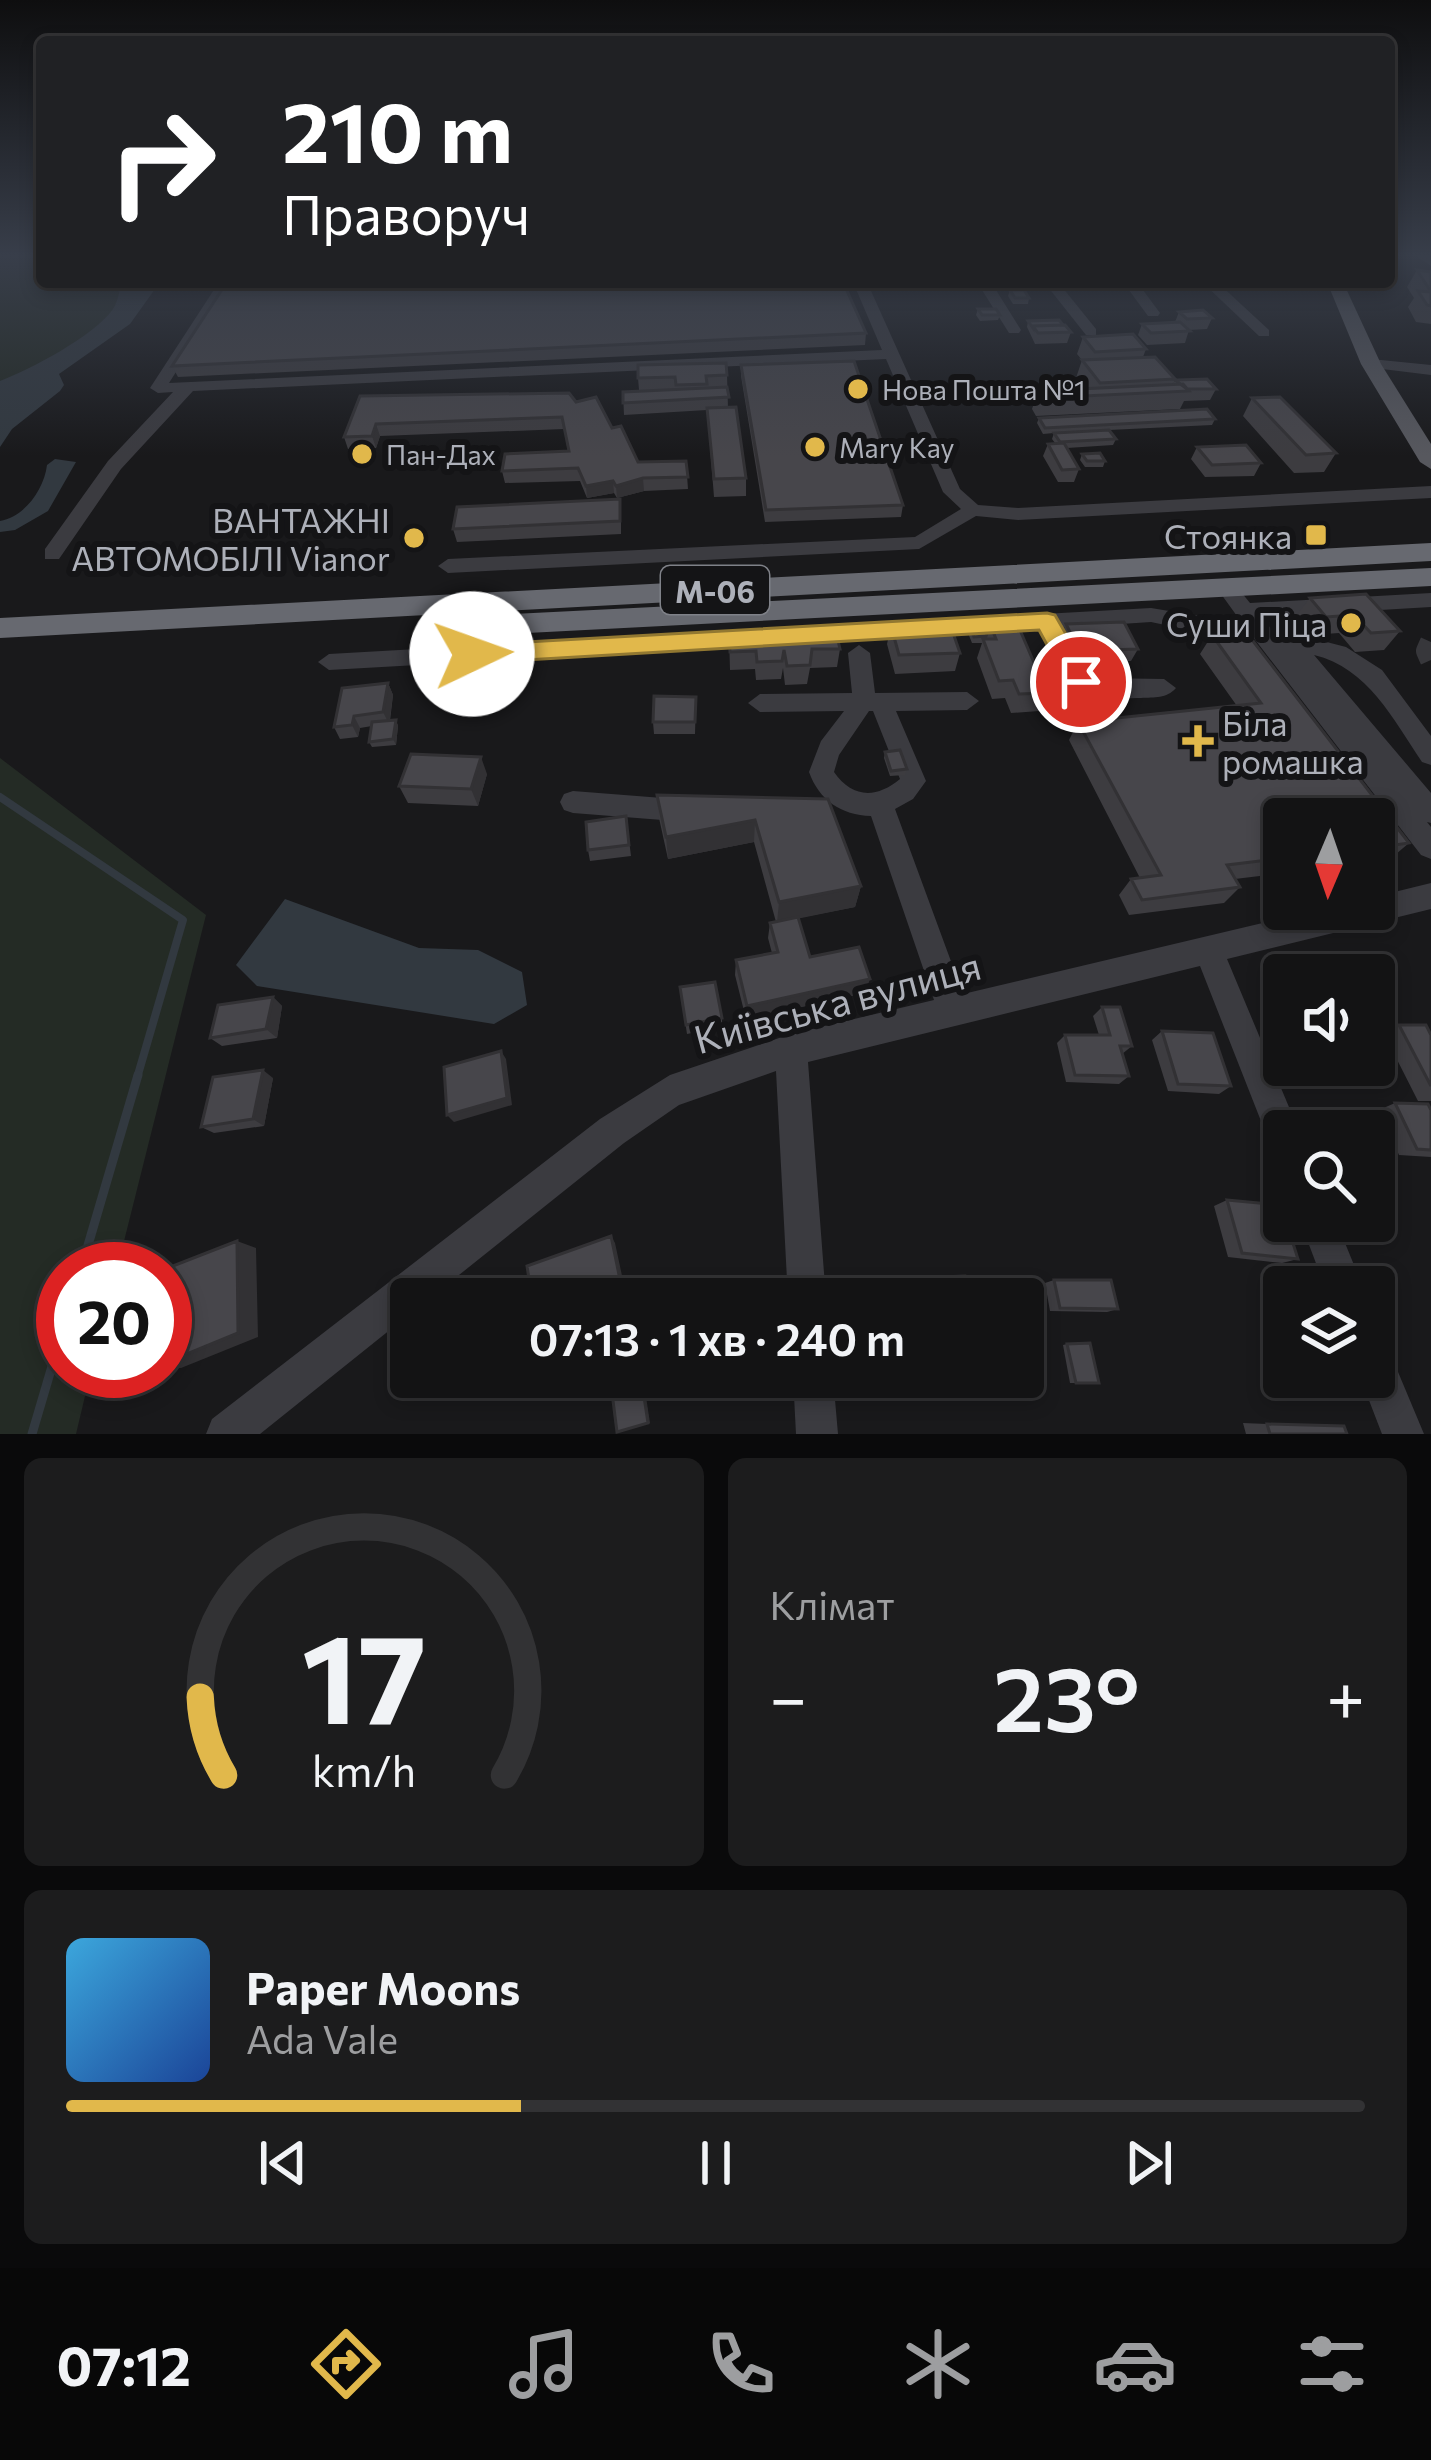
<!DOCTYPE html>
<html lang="uk">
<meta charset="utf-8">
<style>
:root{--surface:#131314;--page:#1c1c1d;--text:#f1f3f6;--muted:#9d9ea0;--line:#323234;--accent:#e1b84b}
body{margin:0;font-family:Commissioner,sans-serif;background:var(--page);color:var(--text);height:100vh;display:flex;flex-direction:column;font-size:45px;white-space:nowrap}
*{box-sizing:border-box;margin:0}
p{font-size:39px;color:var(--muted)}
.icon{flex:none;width:66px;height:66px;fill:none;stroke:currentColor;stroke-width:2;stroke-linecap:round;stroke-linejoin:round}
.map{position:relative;height:1434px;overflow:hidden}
.drawer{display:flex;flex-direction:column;gap:24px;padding:24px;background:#0a0a0b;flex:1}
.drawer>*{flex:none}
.guide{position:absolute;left:36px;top:36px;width:1359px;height:252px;border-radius:12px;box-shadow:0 6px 18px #0003,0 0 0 3px var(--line);background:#202124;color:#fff;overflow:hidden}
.needle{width:78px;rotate:182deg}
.tools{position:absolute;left:1263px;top:798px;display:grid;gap:24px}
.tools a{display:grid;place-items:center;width:132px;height:132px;border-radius:12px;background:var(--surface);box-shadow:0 6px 18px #0003,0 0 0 3px var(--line);font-size:60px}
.speed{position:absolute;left:36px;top:1242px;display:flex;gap:24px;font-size:60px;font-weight:700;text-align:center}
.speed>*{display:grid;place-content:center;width:156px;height:156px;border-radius:50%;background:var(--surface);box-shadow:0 6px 18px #0003,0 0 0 3px var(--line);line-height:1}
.speed .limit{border:18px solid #d22;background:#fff;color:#111}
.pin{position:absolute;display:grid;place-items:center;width:102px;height:102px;color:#fff;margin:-51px;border:6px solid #fff;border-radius:50%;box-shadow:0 3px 12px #0007}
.me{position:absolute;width:132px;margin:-66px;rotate:87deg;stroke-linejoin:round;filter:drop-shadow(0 0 9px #0008)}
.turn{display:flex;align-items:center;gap:42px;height:252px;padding:0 48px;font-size:54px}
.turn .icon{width:156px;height:156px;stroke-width:2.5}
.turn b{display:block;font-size:84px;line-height:102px}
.big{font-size:90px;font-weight:600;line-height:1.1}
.drawer .card{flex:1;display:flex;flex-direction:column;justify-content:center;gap:18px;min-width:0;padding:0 42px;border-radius:18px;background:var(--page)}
.drawer .dial{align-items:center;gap:0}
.dial svg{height:312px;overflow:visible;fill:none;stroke:var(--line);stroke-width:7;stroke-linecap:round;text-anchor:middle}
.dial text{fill:var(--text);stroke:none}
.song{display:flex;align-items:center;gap:36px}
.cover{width:144px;height:144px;border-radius:18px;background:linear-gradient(135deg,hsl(200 70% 55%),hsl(220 70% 35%))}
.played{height:12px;border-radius:6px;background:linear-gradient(90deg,var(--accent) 35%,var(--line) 35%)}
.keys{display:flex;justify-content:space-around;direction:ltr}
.heat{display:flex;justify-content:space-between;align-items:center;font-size:66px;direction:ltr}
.drawer .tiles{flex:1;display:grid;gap:24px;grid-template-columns:1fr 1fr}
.card:last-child{grid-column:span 2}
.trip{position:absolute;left:390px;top:1278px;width:654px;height:120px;border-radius:12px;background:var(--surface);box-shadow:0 6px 18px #0003,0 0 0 3px var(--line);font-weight:600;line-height:120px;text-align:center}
.tabs{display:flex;height:192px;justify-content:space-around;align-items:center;background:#080808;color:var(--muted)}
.tabs .icon{width:84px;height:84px}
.tabs .on{color:var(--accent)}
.tabs b{font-size:54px;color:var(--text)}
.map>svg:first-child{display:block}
</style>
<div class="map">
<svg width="1431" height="1434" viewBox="0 0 1431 1434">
<rect width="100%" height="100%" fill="#19191b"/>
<path fill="#242b25" d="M0 255H42V282H137L107 328 0 398Z
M0 758 206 915 117 1269H63V1371H91L76 1434H0Z"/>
<path fill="#323940" d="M122 282H160L130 324 59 374 64 385 60 391 12 429 0 447V381C31 369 94 336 113 309 118 302 119 291 122 282Z
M55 459 76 462 48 511 15 530 0 532V521C24 517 44 490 47 465Z
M285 899 419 948 478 950 522 972 527 1005 494 1024 257 986 236 965Z"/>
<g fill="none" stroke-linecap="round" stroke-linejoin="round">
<path stroke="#323940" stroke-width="8" d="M0 797 183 920 137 1078"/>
<path stroke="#323940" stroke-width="9" d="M81 1269 138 1075
M32 1434 63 1329"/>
<path stroke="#37373b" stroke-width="22" stroke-dasharray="22 12" stroke-linecap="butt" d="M1431 642 1427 651 1431 660"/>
<path fill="#3b3b40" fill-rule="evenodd" d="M1415 255H1430L1431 266Z
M219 282H233L169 383 882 350 853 282H867L960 489 978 505 1018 508 1431 486V498L1018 520 976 516 919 549 448 573 438 566 448 559 915 537 961 509 943 492 886 359 193 391 121 469 59 559H45V549L108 461 173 392 158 393 150 388Z
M977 282H991L1021 330 1019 333H1009Z
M1044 282H1058L1096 329V335H1086Z
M1123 282H1137L1160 313 1158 316H1148Z
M1202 282H1217L1269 330V336H1259Z
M1371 359 1431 365V375L1366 367 1363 364Z
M1226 580 1233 582 1250 603 1431 593V607L1262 617 1279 639H1315L1346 647 1382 670 1431 736V765L1422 762C1393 719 1368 668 1314 655L1431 793V823L1427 822 1431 827V859L1421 855 1253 637 1231 639 1151 622 1061 628 1077 658 1096 678 1164 679 1176 688C1166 699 1155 697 1141 698 1077 700 1066 683 1040 629L804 643 793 635 804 627 1151 608 1242 623 1216 587Z
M758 630 769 638 758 646 329 670 318 662 329 654Z
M859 645 870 653 875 693 967 692 979 701 967 710 896 711 926 781 913 799 895 809 963 994 1321 909H1374V897L1431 883V909L1227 959 1299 1131H1284V1154L1272 1149 1200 966 808 1062 826 1299H788L776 1071 679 1105 624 1143 429 1299H411V1313L260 1434H206L212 1419 600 1119 670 1075 791 1034 934 1000 871 816C841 815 819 800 809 772L821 741 844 711 760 712 748 703 760 694 852 693 848 653ZM869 711H873L900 779C876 799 852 798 834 772L839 755Z
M573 791 688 800 697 803 701 811 697 819 688 822 573 813 564 810 560 802 564 794Z
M1300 1221H1336L1363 1287H1325Z
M1374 1342 1388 1348 1424 1434H1382L1360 1377H1374Z
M793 1377H833L838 1434H796Z"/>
<path fill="#57585e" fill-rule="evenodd" d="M1327 282H1343L1381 364 1431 444V469L1420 462 1361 364Z"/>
<path fill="#676970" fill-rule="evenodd" d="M1431 543V561L0 638V618Z
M1431 568V586L432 638 417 628 432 618Z"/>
</g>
<path fill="#3d3c40" d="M1417 270 1431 272V324L1416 322 1408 307 1414 298 1407 287Z
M995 282H1012L1010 289H999Z
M1015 282H1041L1039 288 1019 289Z
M1062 282H1088L1085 290H1068Z
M1010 290 1029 298 1028 304H1013L1008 296Z
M978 309 1000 315 998 320 980 321 976 315Z
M1179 312 1212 318 1207 329 1189 330 1185 343 1147 345 1138 335 1142 324 1175 322Z
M1028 321 1063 325 1071 332 1067 343 1035 344 1027 327Z
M866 333 865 345 178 377 172 366Z
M1083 337 1146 349 1143 357 1175 379 1173 385 1175 380 1216 389 1210 400 1184 401 1180 409 1036 416 1032 409 1038 391 1084 389 1076 378 1082 360 1077 354Z
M741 365 903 505 901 517 765 522 741 376Z
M727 375 728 408 746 478V496L714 497 707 410 624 415 623 392 676 390H639L638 378Z
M360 396 576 402 612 428 638 462 686 461 688 489 644 491 617 498 614 493 587 498 580 481 505 483 502 471 568 452 564 429 380 436 376 448 348 449 344 437Z
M1252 398 1336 453 1324 472 1294 473 1243 416Z
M1039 418 1215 419 1212 425 1109 430 1116 439 1113 445 1067 448 1079 469 1074 482H1058L1043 456 1048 444 1055 443 1052 439 1054 433 1043 434 1037 423Z
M1197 447 1261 463 1254 476 1205 477 1191 459Z
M1082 454 1105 461 1103 467H1085L1080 460Z
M621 512V534L457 542 453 529Z
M1310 598 1400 631 1384 650 1355 652 1339 633 1311 635 1296 616Z
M1017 623 1047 693 1039 711 1011 713 1005 698 992 699 977 658 982 643H972L968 633 970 627Z
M1066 624 1138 649 1131 661 1073 663 1061 636Z
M891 626 960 653 955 671 895 674 887 644Z
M729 635 840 649 837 667 810 668 807 684 785 685 783 668 781 679 756 680 755 669 730 670Z
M1212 635 1409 843 1389 860 1374 862V819H1284V873L1235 879 1240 887 1224 903 1129 915 1119 895 1131 879 1140 878 1069 740 1078 722 1237 706 1200 654Z
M388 683 393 695 390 721 396 720 398 726 396 745 372 747 369 742 372 726 360 728 358 737 340 739 334 727Z
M696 697 695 734H654L653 722Z
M885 752 907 769 905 775 890 776 884 758Z
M487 774 478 806 408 803 399 786Z
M657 795 828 799 861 886 855 907 798 918 810 957 865 993 746 1019 735 975 736 960 772 953 768 938 770 923 776 922 754 842 668 859 659 818Z
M626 816 631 856 590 861 588 850Z
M680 987 722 1018V1027L687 1034Z
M273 997 282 1006 277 1038 222 1046 210 1038Z
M1102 1007 1132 1046 1122 1054 1129 1076 1119 1084 1066 1082 1057 1043 1065 1035H1099L1093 1016Z
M1399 1025 1431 1035V1101H1418L1384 1034Z
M1162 1031 1231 1086 1219 1094 1168 1091 1152 1040Z
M273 1078 264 1126 214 1133 201 1127Z
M1395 1103 1431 1150V1157L1399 1155 1379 1110Z
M1227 1200 1298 1259 1282 1263 1228 1257 1214 1206Z
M915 1278 969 1299H912L910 1281Z
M1054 1280 1118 1309 1107 1312 1050 1311 1045 1283Z
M1067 1344 1099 1383H1070L1063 1345Z
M1284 1359V1377H1372L1380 1399 1289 1395 1278 1360Z
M1243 1423 1267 1424 1347 1434H1246Z"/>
<path fill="#323134" d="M376 424 380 436 376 448 372 436Z
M643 478 644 491 617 498 616 486Z
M613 481 614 493 587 498 586 486Z
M388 683 393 695 389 724 383 712Z
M354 716 360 728 358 737 352 725Z
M396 720 398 726 396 745 393 739Z
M481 757 487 774 478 806 471 789Z
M755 820 754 842 668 859 666 837Z
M861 886 855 907 777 923 779 902Z
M870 979 865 993 746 1019 747 1006Z
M273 997 282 1006 277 1038 266 1029Z
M501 1051 506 1059 512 1105 454 1122 447 1115Z
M263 1070 273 1078 264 1126 253 1119Z
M611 1236 615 1243 627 1299H624Z
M237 1241 256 1248 258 1337 181 1368 165 1367V1363Z
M470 1377H479L453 1388H446Z
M641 1377H643L650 1423H648Z"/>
<path fill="#47464b" stroke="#323134" stroke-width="3" d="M1417 270 1431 272V292Z
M227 282H843L866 333 172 366Z
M1010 290H1024L1029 298H1015Z
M1418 291 1431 292V306L1427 305Z
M978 309H996L1000 315H982Z
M1203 310 1212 318 1187 319 1179 312Z
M1059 320 1063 325 1033 326V328L1028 321Z
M1180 322 1190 331 1151 333 1142 324Z
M1065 325 1071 332 1038 333 1033 326Z
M1133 334 1146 349 1095 352 1083 337Z
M1155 357 1175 379 1100 383 1082 360Z
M854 361 903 505 766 510 741 365Z
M726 363 727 375 706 376 707 384 676 385 675 377 638 378V365Z
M1207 379 1216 389H1187L1175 380Z
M1183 384 1189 391 1042 398 1038 391Z
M727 387 729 397 623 403V392Z
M569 393 576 402 596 397 612 428 621 426 638 462 686 461 688 477 643 478 616 486 613 481 586 486 578 468 502 471 505 454 569 451 562 417 376 424 372 436 344 437 360 396Z
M1280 397 1336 453 1306 455 1252 398Z
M736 407 746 478 714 479 707 408Z
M1207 409 1215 419 1045 428 1039 418Z
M1109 430 1116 439 1060 442 1054 433Z
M1064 443 1079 469 1062 470 1048 444Z
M1246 445 1261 463 1212 465 1197 447Z
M1100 453 1105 461H1087L1082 454Z
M620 499V521L453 529 457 507Z
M1366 594 1400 631 1371 633 1354 615 1326 617 1310 598Z
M1124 622 1138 649 1079 651 1066 624Z
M1017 623 1047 693 1019 694 1013 680 999 681 983 639H996L990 624Z
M950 624 960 653 899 655 891 626Z
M990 626 986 636 974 637 970 627Z
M836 632 840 649H812L810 665 787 666 784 650 782 661 757 662 756 651 730 652 729 635Z
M1246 632 1409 843 1374 848V819H1284V858L1227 865 1240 887 1142 900 1131 879 1161 875 1078 722 1261 703 1212 635Z
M388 683 383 712 354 716 352 725 334 727 342 688Z
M654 696 696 697 695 722H653Z
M396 720 393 739 369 742 372 722Z
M900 750 907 769 891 771 885 752Z
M411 754 481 757 471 789 399 786Z
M657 795 828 799 861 886 779 902 755 820 666 837Z
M626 816 629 845 588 850 586 822Z
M798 917 810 957 859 947 870 979 747 1006 736 960 778 952 770 923Z
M715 982 722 1018 686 1025 680 987Z
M273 997 266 1029 210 1038 218 1005Z
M1102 1007H1120L1132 1046H1120L1129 1076 1075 1075 1065 1035H1110Z
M1399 1025H1426L1431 1035V1086Z
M1162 1031 1213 1033 1231 1086 1178 1084Z
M501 1051 507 1098 447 1115 444 1067Z
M263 1070 253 1119 201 1127 213 1077Z
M1395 1103 1428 1104 1431 1110V1150L1417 1149Z
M1227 1200 1281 1205 1284 1221H1286L1298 1259 1242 1253Z
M611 1236 624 1299H532L527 1266Z
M237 1241 238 1333 165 1363V1269Z
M965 1276 969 1299H918L915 1278Z
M1054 1280H1111L1118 1309 1060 1308Z
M1090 1343 1099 1383H1076L1067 1344Z
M444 1377H470L446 1388Z
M610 1377H641L648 1423 617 1432Z
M1301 1377H1372L1380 1399 1306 1395Z
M1267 1424 1344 1426 1347 1434H1270Z"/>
<linearGradient id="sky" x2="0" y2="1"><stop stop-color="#0e0e0f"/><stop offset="0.56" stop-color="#383e4a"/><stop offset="1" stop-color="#383e4a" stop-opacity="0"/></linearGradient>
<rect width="1431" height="456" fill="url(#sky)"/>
<path fill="#e1b84b" stroke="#927831" stroke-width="3" d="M1047 613 1055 615 1090 676 1094 682 1090 689H1071L1039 630 472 663 459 654 472 645Z"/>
<g fill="#e1b84b" stroke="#141416" stroke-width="4.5">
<circle cx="858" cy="389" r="12"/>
<circle cx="815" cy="447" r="12"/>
<circle cx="362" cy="454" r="12"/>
<rect x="1304" y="523" width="24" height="24" rx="6"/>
<circle cx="414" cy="538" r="12"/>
<circle cx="1351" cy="623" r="12"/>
<path d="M1192 723h12v12h12v12h-12v12h-12v-12h-12v-12h12z"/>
</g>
<g text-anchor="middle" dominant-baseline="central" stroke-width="12" stroke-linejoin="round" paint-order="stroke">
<g font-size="27" fill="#adb0b9" stroke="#141416" text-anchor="start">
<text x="882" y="389">Нова Пошта №1</text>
<text x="839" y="447">Mary Kay</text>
<text x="386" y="454">Пан-Дах</text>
</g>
<rect fill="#141416" stroke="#7f8188" stroke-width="3" x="661" y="566" width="108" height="48" rx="9"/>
<g font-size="30" font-weight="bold" fill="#adb0b9">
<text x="715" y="590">М-06</text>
</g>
<g font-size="33" fill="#adb0b9" stroke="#141416" text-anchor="end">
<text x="390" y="519">ВАНТАЖНІ<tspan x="390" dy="38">АВТОМОБІЛІ Vianor</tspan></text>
<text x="1292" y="535">Стоянка</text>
<text x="1327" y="623">Суши Піца</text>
<text x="1222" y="722" text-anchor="start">Біла<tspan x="1222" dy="38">ромашка</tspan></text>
</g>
<g font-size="39" fill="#adb0b9" stroke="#141416">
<text transform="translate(837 1001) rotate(-15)">Київська вулиця</text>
</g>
</g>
</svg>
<div class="tools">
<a><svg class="needle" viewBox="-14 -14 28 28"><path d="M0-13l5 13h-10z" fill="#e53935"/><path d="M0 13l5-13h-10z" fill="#9d9ea0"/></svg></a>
<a><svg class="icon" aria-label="sound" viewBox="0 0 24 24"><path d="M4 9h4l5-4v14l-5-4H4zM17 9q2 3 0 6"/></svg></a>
<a><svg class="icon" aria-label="search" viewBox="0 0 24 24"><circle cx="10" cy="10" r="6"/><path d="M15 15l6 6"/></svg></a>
<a><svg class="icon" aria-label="layers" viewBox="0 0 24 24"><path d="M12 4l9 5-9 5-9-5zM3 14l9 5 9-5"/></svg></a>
</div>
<div class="speed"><div class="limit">20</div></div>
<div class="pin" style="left:1081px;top:682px;background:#d93025"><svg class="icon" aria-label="arrive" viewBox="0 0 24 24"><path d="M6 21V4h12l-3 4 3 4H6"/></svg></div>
<svg class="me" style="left:472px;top:654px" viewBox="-20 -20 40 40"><circle r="19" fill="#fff"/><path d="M0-13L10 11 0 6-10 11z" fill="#e1b84b"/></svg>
<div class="trip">07:13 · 1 хв · 240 m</div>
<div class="guide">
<div class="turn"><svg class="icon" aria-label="right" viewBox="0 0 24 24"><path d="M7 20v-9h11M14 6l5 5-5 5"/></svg><div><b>210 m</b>Праворуч</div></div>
</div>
</div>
<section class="drawer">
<div class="tiles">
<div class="card dial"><svg viewBox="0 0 100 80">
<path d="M14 69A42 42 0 1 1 86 69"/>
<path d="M14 69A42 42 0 0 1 8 49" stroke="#e1b84b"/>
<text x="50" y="56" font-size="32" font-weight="700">17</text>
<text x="50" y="72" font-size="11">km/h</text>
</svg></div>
<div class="card"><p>Клімат</p>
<div class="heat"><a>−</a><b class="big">23°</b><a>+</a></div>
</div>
<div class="card">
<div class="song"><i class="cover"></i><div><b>Paper Moons</b><p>Ada Vale</p></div></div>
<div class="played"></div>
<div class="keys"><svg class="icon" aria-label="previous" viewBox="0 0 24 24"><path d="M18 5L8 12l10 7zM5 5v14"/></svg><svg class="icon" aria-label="pause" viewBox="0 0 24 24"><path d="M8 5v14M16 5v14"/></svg><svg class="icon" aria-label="next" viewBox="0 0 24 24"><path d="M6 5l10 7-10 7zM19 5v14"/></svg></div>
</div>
</div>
</section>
<nav class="tabs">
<b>07:12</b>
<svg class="icon on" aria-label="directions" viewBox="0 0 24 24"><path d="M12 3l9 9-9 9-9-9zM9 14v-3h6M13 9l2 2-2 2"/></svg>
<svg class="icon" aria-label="music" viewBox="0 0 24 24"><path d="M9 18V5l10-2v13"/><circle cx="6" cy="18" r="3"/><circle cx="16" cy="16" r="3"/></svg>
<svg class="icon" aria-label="phone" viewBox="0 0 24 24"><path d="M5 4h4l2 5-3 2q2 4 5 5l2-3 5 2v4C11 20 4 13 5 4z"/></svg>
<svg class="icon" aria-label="climate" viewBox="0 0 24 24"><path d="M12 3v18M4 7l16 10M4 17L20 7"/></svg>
<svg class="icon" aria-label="car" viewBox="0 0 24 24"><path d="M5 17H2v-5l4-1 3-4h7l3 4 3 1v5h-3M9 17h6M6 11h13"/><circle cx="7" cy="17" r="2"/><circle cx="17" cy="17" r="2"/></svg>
<svg class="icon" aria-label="filters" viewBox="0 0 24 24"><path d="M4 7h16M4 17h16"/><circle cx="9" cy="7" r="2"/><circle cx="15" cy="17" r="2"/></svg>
</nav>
